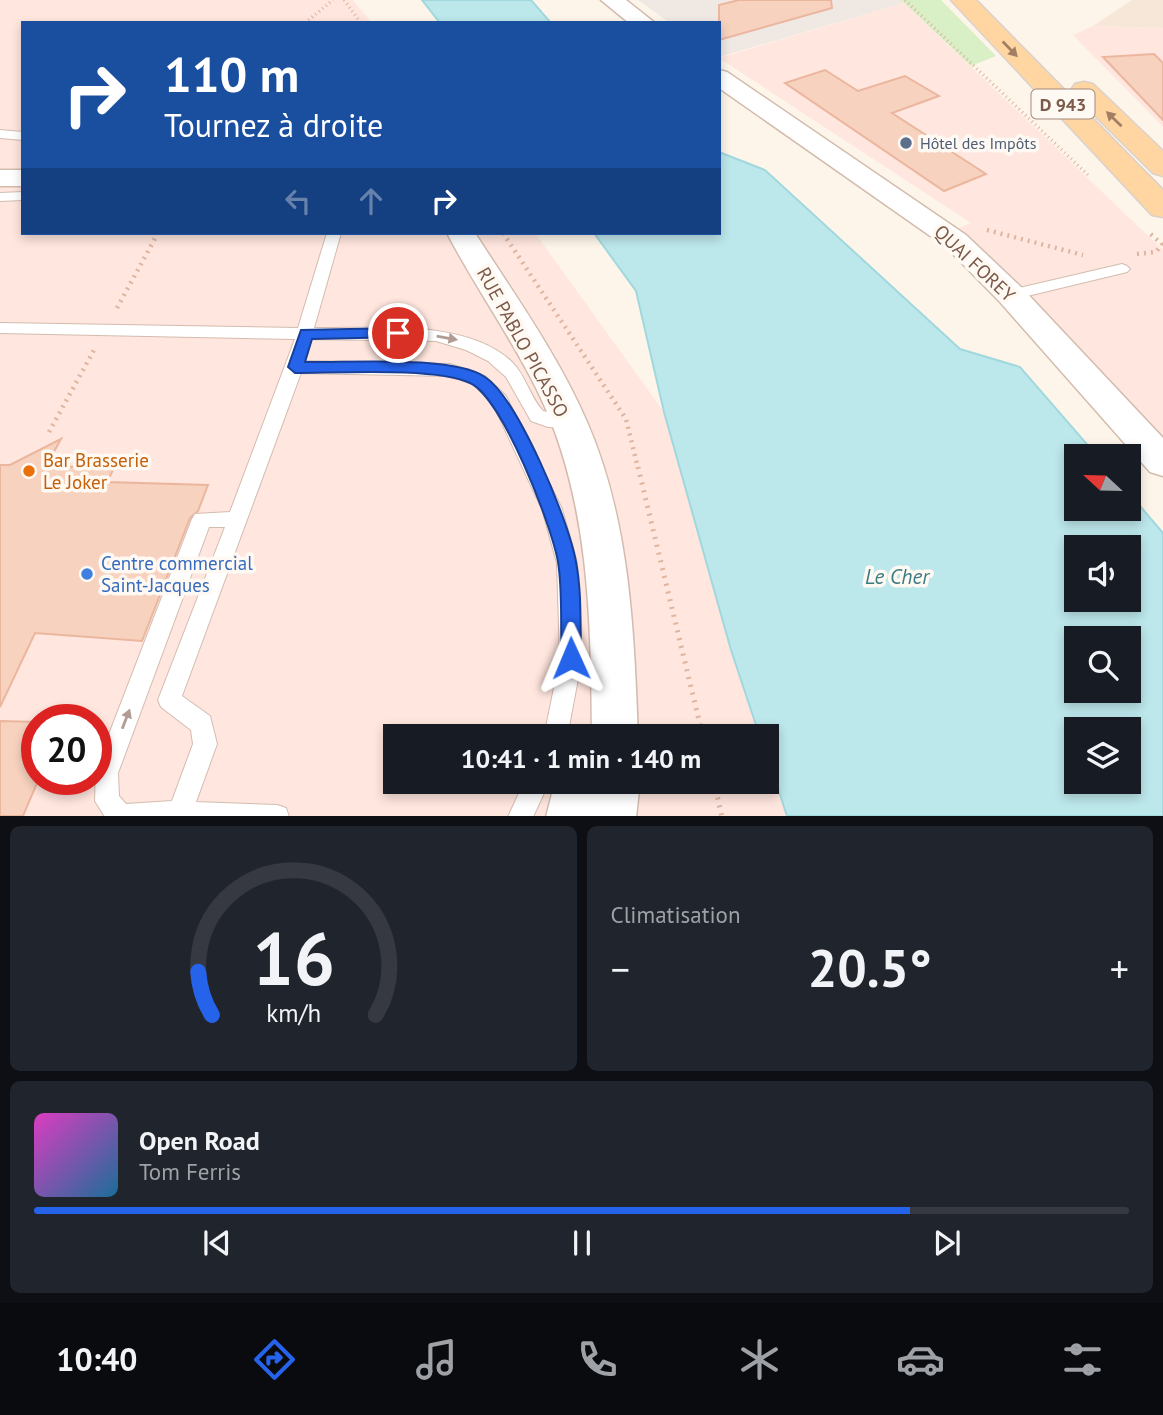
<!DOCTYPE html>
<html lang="fr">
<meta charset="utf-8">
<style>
:root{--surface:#171b24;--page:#20242c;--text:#f1f3f6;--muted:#9ea1a6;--line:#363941;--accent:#2563eb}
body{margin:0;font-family:"PT Sans",sans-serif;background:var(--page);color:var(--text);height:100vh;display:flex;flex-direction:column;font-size:26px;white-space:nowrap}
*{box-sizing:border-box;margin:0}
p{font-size:23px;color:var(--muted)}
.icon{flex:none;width:38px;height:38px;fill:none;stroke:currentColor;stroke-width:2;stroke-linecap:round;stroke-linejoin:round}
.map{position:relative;height:816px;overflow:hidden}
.side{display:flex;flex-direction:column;gap:10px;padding:10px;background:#0d0f14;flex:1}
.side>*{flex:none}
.guide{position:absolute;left:21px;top:21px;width:700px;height:214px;border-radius:0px;box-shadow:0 4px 10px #0003;background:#1a4fa0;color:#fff;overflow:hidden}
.needle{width:46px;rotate:292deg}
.fabs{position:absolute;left:1064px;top:444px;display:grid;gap:14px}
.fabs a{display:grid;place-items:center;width:77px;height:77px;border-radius:0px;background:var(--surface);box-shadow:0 4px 10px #0003;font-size:35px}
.speed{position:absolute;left:21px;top:704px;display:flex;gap:14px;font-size:35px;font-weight:700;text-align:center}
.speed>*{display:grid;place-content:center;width:91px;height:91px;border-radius:50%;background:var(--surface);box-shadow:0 4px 10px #0003;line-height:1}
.speed .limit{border:10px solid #d22;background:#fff;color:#111}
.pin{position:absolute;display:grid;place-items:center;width:60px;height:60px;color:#fff;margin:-30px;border:4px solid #fff;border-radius:50%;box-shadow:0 2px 7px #0007}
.me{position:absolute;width:77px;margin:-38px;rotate:359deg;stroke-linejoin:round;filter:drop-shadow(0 0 5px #0008)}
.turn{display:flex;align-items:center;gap:24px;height:147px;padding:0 28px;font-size:32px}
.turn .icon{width:91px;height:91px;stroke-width:2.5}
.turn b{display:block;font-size:49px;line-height:60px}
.lanes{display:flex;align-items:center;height:66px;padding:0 28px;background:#0003;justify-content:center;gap:35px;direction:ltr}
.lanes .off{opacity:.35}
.big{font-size:52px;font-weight:800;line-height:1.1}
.side .tile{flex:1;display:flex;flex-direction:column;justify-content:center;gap:10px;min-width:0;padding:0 24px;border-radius:10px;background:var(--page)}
.side .dial{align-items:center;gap:0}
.dial svg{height:182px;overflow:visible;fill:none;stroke:var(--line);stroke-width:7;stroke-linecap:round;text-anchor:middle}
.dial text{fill:var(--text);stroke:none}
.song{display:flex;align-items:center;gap:21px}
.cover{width:84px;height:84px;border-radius:10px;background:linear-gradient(135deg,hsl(310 70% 55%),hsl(200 70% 35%))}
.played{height:7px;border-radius:4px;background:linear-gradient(90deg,var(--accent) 80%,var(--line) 80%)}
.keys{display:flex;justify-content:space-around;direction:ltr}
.heat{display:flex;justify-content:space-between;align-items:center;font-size:38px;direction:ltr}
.side .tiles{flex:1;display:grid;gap:10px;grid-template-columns:1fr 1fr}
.tile:last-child{grid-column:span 2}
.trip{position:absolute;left:383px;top:724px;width:396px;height:70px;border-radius:0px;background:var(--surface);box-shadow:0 4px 10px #0003;font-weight:800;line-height:70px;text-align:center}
.dock{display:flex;height:112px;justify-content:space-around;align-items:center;background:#090b0e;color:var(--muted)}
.dock .icon{width:49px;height:49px}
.dock .active{color:var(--accent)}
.dock b{font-size:32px;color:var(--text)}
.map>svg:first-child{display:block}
</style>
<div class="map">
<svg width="1163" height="817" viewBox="0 0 1163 817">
<rect width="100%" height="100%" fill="#fef5ea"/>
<path fill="#f7e7d8" d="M1132 0H1163V28L1093 26Z"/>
<path fill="#ffe6de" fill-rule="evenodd" d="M0 0H353L372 23H23V233H535L664 412 731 650 760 737H396V782H766L767 755 787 816H0ZM37 719H96V779H37Z
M904 3 1163 250V442L959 228 971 223 719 58Z
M1093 26 1163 28V127L1073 35Z"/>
<path fill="#f0e8e3" d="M638 0H901L904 3 719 57V23H670Z"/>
<path fill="#d9efc6" d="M901 0H941L996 56 971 66Z"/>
<path fill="#bce7eb" stroke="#a1d8de" stroke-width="2" fill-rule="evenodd" d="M422 0H531L551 23H440Z
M719 152 765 170 960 349 1020 367 1098 457H1076V509H1129V493L1163 533V816H787L767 755 766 737H760L731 650 664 412 636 291 594 233H719ZM1076 548H1129V600H1076ZM1076 639H1129V691H1076ZM1076 730H1129V782H1076Z"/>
<path fill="#f7d2bf" stroke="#ebb69e" stroke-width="2" d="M739 0H831L832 8 719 40V5Z
M1154 54 1163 63V120L1103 57Z
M825 70 858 91 905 76 939 96 892 113 986 174 944 191 785 83Z
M61 439 46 466 114 468 107 482 208 485 198 511 190 518 142 641 35 633 0 707V465H10Z
M0 721 37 722V783L23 816H0Z"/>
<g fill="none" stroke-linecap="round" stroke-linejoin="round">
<g stroke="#d3bcae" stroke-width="2">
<path id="service" d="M0 130 23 132V140L0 138Z
M23 192V200L0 201V193Z
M327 233H341L314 328C373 329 466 318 512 362 526 376 530 397 543 411L575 417 578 422 569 428 548 427 531 421 506 377 488 361 466 350 436 341 311 339 305 361 450 364 485 376 506 396 562 509 577 563 582 658 567 737H544L560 658 557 563 542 509 493 404 473 384 449 376 301 373 182 696 210 716 217 744 196 802 277 805 286 808 289 817H105L95 801 96 768 192 519 195 514 230 512 295 339 0 333V323L298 328ZM209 527H225L158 700 161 707 191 730 193 744 172 801 126 804 119 796 118 773Z
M1122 264 1127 266 1130 269 1127 272 1011 300 1003 295 1011 290Z
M524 782H549L533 817H508Z"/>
</g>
<g stroke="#d3bcae" stroke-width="3">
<path id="minor" d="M601 0H626L655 23H629Z
M719 70 727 72 966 235 1022 288 1163 438V476L1150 472 1000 302 946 247 719 88Z
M0 170H23V186H0Z
M447 233H475C514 294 558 355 587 422 630 521 634 630 638 737H592C591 621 590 500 539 394 512 338 475 287 447 233Z
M555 782H640L636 817H546Z"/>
</g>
<g stroke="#dbd1cc" stroke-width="3">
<path id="primary" d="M951 0H976L1163 190V217L1152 215Z
M1084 82 1093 84 1163 151V176L1153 173 1075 96 1071 90 1075 84Z"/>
</g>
<path stroke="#ddb5a1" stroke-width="3.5" stroke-dasharray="1 3.5" stroke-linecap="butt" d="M344 0 361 23
M905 0 1088 175
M305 23 333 0"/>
<path stroke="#ddb5a1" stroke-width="4.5" stroke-dasharray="2 5" stroke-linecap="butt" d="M987 230 1083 255
M503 233 626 419 638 468
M1137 254 1156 252 1162 244 1148 232
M117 308 158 233
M49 432 94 350"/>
<path stroke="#ddb5a1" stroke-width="5" stroke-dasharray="2 6" stroke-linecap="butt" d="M638 467 703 737
M714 782 722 817"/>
<use href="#service" fill="#fff" fill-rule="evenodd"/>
<use href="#minor" fill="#fff" fill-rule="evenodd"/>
<use href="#primary" fill="#ffd6a1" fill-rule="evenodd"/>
</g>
<defs><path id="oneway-solid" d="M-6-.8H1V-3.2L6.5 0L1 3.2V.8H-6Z" transform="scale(1.75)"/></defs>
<g fill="#a47e63">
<use href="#oneway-solid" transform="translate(1010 49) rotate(46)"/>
<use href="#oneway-solid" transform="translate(1114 119) rotate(-136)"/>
</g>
<g fill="#b19b92">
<use href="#oneway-solid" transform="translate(447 338) rotate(10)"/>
<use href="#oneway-solid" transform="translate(126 719) rotate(-69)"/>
</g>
<path fill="#2563eb" stroke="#184099" stroke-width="2" d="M398 328 404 330V337L312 339 305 362C347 363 452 355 485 377 518 399 569 521 576 562 582 593 580 627 581 658L578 665 571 667 564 665 562 658C560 627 563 593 558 562 552 526 502 397 470 383 436 367 337 373 295 373L288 367 301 330Z"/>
<circle fill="#5c6f8a" stroke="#fff9f3" stroke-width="2.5" cx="906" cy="143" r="7"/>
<circle fill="#e8710a" stroke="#fff9f3" stroke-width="2.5" cx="29" cy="471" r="7"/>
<circle fill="#3f7fe0" stroke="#fff9f3" stroke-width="2.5" cx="87" cy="574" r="7"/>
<g text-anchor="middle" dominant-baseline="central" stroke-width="7" stroke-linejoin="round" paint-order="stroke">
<g font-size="16" fill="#4e5e75" stroke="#fff9f3" text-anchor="start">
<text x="920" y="143">Hôtel des Impôts</text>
</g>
<rect fill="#fff9f3" stroke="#a4897c" stroke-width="2" x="1031.5" y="89.5" width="63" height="29" rx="5"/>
<g font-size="18" font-weight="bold" fill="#7d5949">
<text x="1063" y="104">D 943</text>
</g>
<g font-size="19" fill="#7d5949" stroke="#fff9f3">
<text transform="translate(975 263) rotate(43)">QUAI FOREY</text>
<text transform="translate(523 342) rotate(61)">RUE PABLO PICASSO</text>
</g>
<g font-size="19" fill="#c56008" stroke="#fff9f3" text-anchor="start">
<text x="43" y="460">Bar Brasserie<tspan x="43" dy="22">Le Joker</tspan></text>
</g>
<g font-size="19" fill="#366cbe" stroke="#fff9f3" text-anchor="start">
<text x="101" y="563">Centre commercial<tspan x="101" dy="22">Saint-Jacques</tspan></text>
</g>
<g font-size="21" font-style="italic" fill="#3a7c83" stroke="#fff9f3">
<text x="897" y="576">Le Cher</text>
</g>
</g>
</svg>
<div class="fabs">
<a><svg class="needle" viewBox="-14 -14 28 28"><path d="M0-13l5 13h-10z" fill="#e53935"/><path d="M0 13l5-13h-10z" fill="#9ea1a6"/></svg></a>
<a><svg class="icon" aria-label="sound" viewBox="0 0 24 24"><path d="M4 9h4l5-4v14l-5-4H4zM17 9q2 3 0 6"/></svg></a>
<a><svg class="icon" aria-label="search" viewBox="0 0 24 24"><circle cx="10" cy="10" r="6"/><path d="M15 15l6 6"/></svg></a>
<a><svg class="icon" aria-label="layers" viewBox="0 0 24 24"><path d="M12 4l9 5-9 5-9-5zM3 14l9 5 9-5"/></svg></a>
</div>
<div class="speed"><div class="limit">20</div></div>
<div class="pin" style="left:398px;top:333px;background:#d93025"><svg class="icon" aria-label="arrive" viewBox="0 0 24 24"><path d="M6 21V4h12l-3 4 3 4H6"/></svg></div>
<svg class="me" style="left:571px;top:658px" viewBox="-20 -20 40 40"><path d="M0-17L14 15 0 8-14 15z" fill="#2563eb" stroke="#fff" stroke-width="4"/></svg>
<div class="trip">10:41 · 1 min · 140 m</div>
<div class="guide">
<div class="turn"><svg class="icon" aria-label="right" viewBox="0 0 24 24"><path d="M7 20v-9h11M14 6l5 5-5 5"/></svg><div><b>110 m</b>Tournez à droite</div></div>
<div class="lanes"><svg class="icon off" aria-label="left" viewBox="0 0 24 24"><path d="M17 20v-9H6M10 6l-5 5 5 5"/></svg><svg class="icon off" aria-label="ahead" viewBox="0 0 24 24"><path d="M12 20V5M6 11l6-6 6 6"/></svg><svg class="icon" aria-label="right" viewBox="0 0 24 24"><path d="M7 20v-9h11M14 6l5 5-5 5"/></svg></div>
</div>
</div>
<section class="side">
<div class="tiles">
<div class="tile dial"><svg viewBox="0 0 100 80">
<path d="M14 69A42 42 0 1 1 86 69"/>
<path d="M14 69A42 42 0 0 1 8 50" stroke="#2563eb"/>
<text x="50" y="56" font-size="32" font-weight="700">16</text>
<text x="50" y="72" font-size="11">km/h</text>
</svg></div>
<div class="tile"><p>Climatisation</p>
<div class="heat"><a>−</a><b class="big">20.5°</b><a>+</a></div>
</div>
<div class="tile">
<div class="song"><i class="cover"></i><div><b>Open Road</b><p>Tom Ferris</p></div></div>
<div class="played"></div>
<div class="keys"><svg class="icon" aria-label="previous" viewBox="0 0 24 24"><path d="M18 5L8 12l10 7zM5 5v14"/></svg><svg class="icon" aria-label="pause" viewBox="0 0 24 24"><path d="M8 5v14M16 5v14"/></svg><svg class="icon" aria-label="next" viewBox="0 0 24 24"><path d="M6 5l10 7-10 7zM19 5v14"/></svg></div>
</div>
</div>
</section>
<nav class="dock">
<b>10:40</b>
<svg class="icon active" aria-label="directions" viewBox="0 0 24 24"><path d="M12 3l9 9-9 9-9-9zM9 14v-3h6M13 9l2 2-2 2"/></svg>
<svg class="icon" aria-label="music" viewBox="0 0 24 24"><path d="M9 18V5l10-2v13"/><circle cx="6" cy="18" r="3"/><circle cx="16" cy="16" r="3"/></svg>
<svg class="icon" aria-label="phone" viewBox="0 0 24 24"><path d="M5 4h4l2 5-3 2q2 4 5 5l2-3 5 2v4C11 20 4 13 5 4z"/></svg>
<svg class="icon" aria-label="climate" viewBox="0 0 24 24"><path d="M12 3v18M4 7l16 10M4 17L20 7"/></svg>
<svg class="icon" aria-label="car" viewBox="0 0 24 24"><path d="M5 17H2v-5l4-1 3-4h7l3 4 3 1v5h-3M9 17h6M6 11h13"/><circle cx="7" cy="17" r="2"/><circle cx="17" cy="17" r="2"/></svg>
<svg class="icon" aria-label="filters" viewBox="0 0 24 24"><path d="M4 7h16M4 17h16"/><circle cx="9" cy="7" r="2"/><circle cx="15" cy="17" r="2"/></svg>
</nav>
